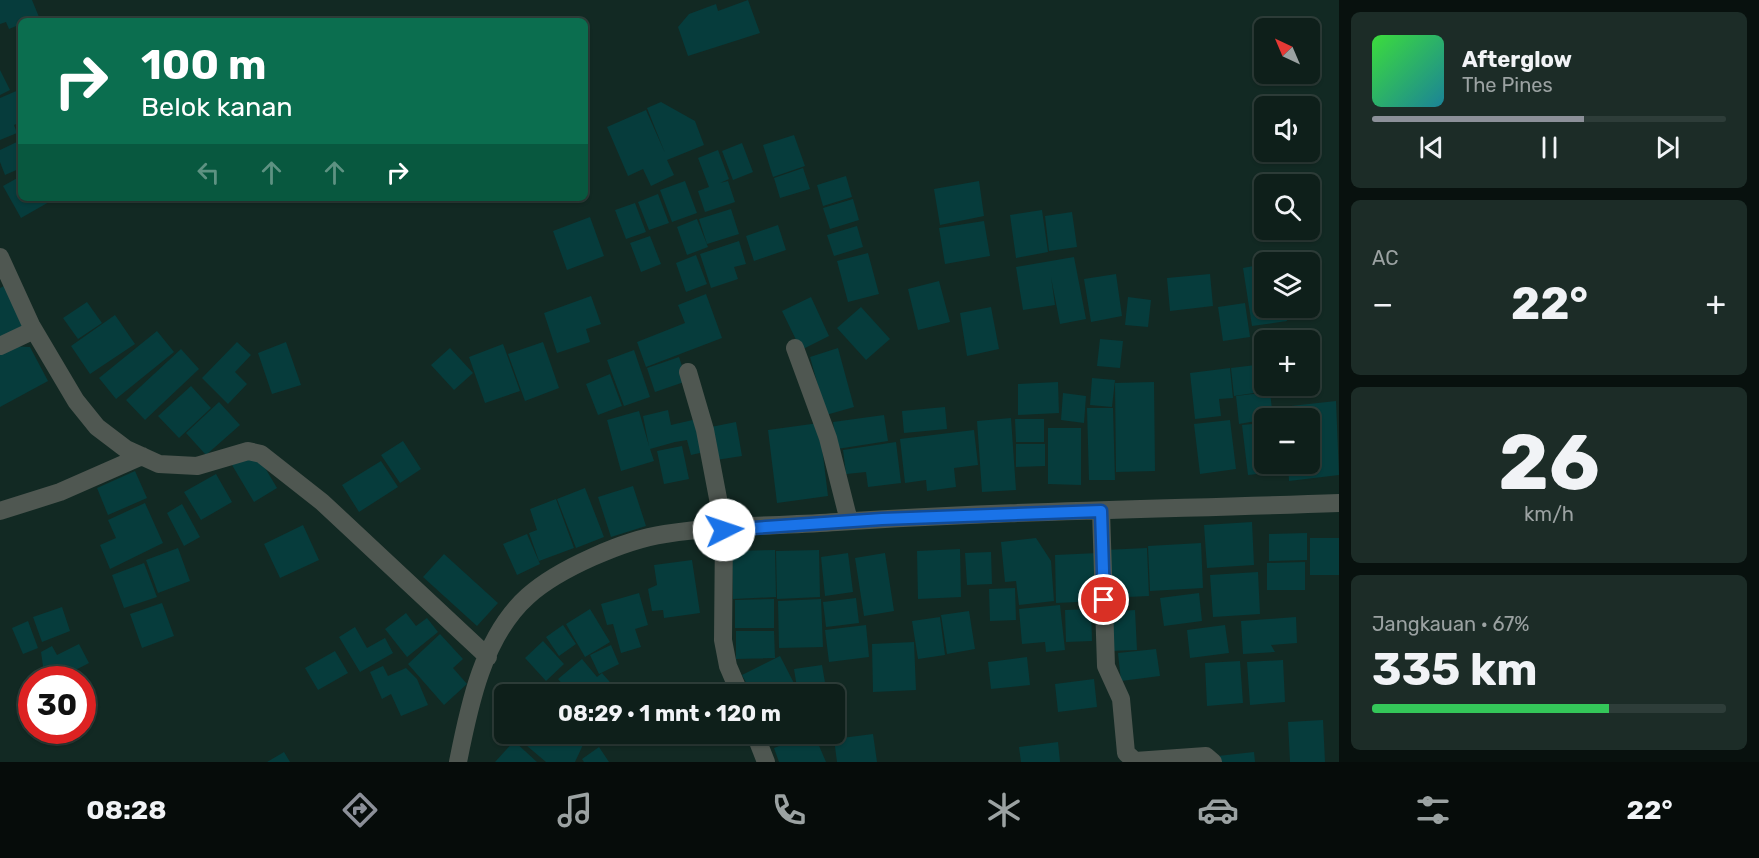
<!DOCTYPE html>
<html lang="id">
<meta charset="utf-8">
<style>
:root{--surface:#0e1f1a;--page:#1c2c27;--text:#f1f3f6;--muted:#9ba2a2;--line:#2e3d39;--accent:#8c9099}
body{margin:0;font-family:Rubik,sans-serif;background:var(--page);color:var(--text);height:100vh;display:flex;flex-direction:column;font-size:22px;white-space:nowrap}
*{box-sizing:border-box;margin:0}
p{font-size:20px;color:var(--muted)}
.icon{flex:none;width:33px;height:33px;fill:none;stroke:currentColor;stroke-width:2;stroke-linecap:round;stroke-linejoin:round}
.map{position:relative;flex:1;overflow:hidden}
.panel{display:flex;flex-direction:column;gap:12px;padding:12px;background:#08110e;width:420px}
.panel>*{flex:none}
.guide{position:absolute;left:18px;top:18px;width:570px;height:183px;border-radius:9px;box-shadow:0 2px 4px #0004,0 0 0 2px var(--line);background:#0b6e4f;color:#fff;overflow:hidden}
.needle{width:39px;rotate:316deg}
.buttons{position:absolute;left:1254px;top:18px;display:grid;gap:12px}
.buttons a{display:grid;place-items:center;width:66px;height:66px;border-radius:9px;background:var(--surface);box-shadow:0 2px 4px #0004,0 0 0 2px var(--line);font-size:30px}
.speed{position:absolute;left:18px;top:666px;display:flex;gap:12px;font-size:30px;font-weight:700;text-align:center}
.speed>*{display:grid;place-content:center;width:78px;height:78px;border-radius:50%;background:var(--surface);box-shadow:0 2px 4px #0004,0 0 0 2px var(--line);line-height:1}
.speed .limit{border:9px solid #d22;background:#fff;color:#111}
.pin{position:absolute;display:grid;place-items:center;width:51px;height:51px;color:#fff;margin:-26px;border:3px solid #fff;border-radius:50%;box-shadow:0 2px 6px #0007}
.me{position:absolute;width:66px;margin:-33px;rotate:86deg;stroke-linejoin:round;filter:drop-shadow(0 0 4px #0008)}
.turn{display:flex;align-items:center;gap:21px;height:126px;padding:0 24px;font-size:27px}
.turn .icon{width:78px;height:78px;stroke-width:2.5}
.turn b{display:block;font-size:42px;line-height:51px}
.lanes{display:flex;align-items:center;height:57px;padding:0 24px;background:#0003;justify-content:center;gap:30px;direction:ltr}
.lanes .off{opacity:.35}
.big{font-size:45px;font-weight:700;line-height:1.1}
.panel .card{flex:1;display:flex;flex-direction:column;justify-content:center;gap:9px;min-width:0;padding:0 21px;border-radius:9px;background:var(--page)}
.panel .dial{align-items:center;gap:0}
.dial b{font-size:78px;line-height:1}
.song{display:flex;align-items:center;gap:18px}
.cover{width:72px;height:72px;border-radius:9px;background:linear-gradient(135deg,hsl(120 70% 55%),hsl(190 70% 35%))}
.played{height:6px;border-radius:3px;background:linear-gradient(90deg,var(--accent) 60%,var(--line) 60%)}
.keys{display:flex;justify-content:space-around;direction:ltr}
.heat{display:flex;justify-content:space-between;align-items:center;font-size:33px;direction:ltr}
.charge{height:9px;border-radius:4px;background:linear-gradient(90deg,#34c759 67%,var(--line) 0)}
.trip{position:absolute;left:494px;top:684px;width:351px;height:60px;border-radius:9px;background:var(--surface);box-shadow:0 2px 4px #0004,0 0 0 2px var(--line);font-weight:700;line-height:60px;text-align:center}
.menu{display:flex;height:96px;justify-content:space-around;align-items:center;background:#060c0a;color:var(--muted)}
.menu .icon{width:42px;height:42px}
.menu .on{color:var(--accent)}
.menu b{font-size:27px;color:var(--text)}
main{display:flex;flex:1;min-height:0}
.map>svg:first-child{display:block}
</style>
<main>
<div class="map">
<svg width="1339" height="762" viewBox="0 0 1339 762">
<rect width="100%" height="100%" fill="#122923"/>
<path fill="#063c3c" d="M0 0H32L39 17 21 21V24L9 29 6 22 0 24Z
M748 0 760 33 688 56 678 27 689 14 716 4 718 11Z
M0 70 10 90 0 95Z
M21 89V122L14 125 17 133 0 140V98Z
M661 102 695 121 704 145 667 160 674 175 651 186 643 169 628 176 607 127 646 110 665 153 647 108Z
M794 135 805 166 773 177 763 145Z
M21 140V168L5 175 0 162V150Z
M742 143 753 172 733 180 722 151Z
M718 150 729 179 720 183 728 181 735 202 705 212 698 191 709 187 698 158Z
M803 168 810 189 780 198 774 178Z
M21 176V198H56L21 218 3 186Z
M846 176 852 197 823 206 817 185Z
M685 181 697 213 672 222 660 190Z
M979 181 984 216 940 225 934 189Z
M658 194 669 223 649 230 638 202Z
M853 199 859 220 830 229 823 208Z
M635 203 646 232 626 239 615 210Z
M731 209 739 234 707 244 699 219Z
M1042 210 1048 252 1016 258 1010 215Z
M1072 212 1077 247 1049 251 1045 216Z
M590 217 604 256 567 270 553 231Z
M697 219 708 247 687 255 677 227Z
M984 221 990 256 945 264 939 228Z
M778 225 786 250 754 261 746 236Z
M857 226 863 247 834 256 827 235Z
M650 236 661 264 641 272 630 243Z
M739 241 746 264 734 267 738 279 711 288 700 254Z
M868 253 879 294 848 302 837 261Z
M696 255 707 284 686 292 676 263Z
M1074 257 1086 319 1060 324 1051 277 1055 305 1023 310 1016 267Z
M1264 264V308H1285L1287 321 1252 326 1243 268Z
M1116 274 1122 316 1091 322 1084 279Z
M1210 274 1213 306 1170 311 1167 278Z
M939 281 950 322 918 330 908 289Z
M4 286 27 330 0 344V288Z
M706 294 722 338 646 367 637 342 685 323 678 305Z
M591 296 601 324 586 329 590 342 557 353 544 313Z
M811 297 829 336 801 350 782 311Z
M1128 297 1151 300 1148 327 1125 325Z
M87 302 102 323 78 339 63 318Z
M1245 303 1250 337 1223 341 1218 307Z
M861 307 890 339 866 360 837 328Z
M991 307 999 349 967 356 960 313Z
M115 315 135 344 90 374 71 346Z
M157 331 174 352 116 399 99 378Z
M1100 339 1123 341 1120 368 1097 366Z
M237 342 251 355 235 372 247 384 228 404 202 378Z
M286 342 301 385 272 394 258 353Z
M543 342 559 388 525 401 508 354Z
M503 344 520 391 485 403 469 357Z
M7 346 30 347 48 381 0 407V349Z
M1313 347 1316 374 1310 375V348Z
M450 348 473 373 454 390 431 365Z
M838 348 854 407 826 415 810 357Z
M181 349 199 369 145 420 126 400Z
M634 350 650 397 624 406 607 360Z
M679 357 687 381 655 392 647 368Z
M1264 364V386L1267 391 1234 396 1231 368Z
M1230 368 1233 398 1219 399 1221 416 1195 419 1190 373Z
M610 374 622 406 598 415 586 384Z
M1092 378 1115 380 1112 407 1090 405Z
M1058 382 1059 413 1018 415V384Z
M1154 382 1155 471 1116 472 1115 383Z
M191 386 211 408 179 438 158 416Z
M1270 392 1273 418 1239 424 1236 396Z
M1063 393 1086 396 1084 423 1061 420Z
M1336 401 1339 475 1289 481 1288 464H1310V418H1283L1282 407Z
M219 402 240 425 206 455 186 433Z
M945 407 947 429 904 433 902 411Z
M1087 408H1113L1115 480H1089Z
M668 410 671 425 697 419 704 452 691 455 687 440 675 442 650 449 654 461 621 471 607 420 639 411 649 446 643 416Z
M884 415 888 441 837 449 833 422Z
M1011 418 1016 490 982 492 977 421Z
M1015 419H1044V442H1016Z
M1230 420 1236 469 1200 474 1194 424Z
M736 422 742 456 716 460 711 427Z
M819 423 828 496 777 503 768 430Z
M1264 423V464H1283L1284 471 1248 475 1242 425Z
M1048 428H1081V485L1048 484Z
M974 430 978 465 954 468 956 487 927 491 926 480 905 483 900 439Z
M403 441 421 469 400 483 381 455Z
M896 442 901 483 868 487 866 472 846 474 843 450Z
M1016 444H1045V466L1016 467Z
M682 446 689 479 664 484 657 451Z
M244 458 261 461 277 488 254 502 232 465Z
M381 461 398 487 359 512 342 485Z
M135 471 147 498 108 515 97 488Z
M216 474 232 502 201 520 184 492Z
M633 486 646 526 611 537 598 497Z
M585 488 604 537 576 548 557 499Z
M556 499 574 548 539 561 529 533 537 530 530 509Z
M145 503 163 543 110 569 100 545 116 538 108 520Z
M182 504 200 537 184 546 167 513Z
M1252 522 1254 565 1207 568 1204 525Z
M303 525 319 560 280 578 264 544Z
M1307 533V560L1269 561V534Z
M527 534 540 564 517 575 503 544Z
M1036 538 1051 561 1054 601 1019 605 1016 581 1005 582 1001 542Z
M1310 538H1339V575H1310Z
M1201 543 1203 588 1150 591 1148 546Z
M178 548 190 581 158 593 146 560Z
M1147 548 1149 596 1105 598 1104 550Z
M960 549 961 597 918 599 917 551Z
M775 550 776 597 733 599 732 551Z
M819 550 820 597 777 599 776 551Z
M991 552 992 584 967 585 965 553Z
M848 553 853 592 825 596 821 557Z
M885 553 894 611 864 616 855 558Z
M1098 553 1099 601 1056 603 1055 555Z
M444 554 498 603 477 626 423 577Z
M692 560 700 613 664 618 663 610 652 611 648 589 657 585 654 565Z
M1305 562V590H1267V563Z
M144 563 157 597 124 608 112 575Z
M1258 572 1260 614 1213 617 1210 575Z
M1015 588 1016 620 990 621 989 589Z
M639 593 648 625 635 629 641 647 621 653 613 624 607 625 601 604Z
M1199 593 1202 621 1164 626 1160 598Z
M856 598 859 623 826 627 823 602Z
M774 599V628H735V600Z
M821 599 823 647 779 648 778 601Z
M162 603 174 636 142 648 130 614Z
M1060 605 1065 650 1046 652 1045 642 1022 644 1019 609Z
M62 607 70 631 42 642 33 617Z
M590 609 610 642 585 657 566 624Z
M1091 609 1092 641 1066 642 1065 610Z
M1135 610 1137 650 1109 651 1107 612Z
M969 611 975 649 947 654 941 615Z
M406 613 416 626 427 618 438 632 407 657 385 629Z
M940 617 945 655 918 659 912 621Z
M1296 617 1297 643 1271 645 1275 652 1243 654 1241 621Z
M28 621 38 648 23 654 12 628Z
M563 625 576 644 559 656 546 637Z
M866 625 869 657 829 662 825 630Z
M1225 625 1229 653 1190 658 1187 630Z
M355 627 367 648 385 638 393 653 360 672 339 637Z
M736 631H774L775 658 736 659Z
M440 634 463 659 453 668 467 684 444 705 408 664Z
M543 641 564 664 546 681 525 658Z
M914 642 916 690 873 692 872 644Z
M79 644 89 663 56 680H45L41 652 52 646 57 655Z
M611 645 619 664 599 674 590 655Z
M1156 649 1160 676 1121 681 1118 653Z
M335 651 348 673 318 690 305 668Z
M780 656 798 691 791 694H752L742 675Z
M1027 657 1030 685 991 689 988 662Z
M582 659 597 677 602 673 615 688 607 694H571L558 679Z
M1283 660 1285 702 1250 705 1247 662Z
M1240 661 1243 703 1207 706 1205 663Z
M822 665 827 694H798L794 669Z
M383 666 388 676 406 668 417 679 428 705 401 716 391 694 382 699 370 672Z
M1094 679 1097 707 1058 712 1055 684Z
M1323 720 1325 762H1290L1288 722Z
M513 734H588L575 762H546Z
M811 734H814L826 762H779L774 748Z
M873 734 877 762H837L834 739Z
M514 741 537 762H495Z
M1058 742 1060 762H1021L1019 747Z
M599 747 609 762H584L582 759Z
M284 752 290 762H267Z
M1254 752 1255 762H1219L1218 756Z"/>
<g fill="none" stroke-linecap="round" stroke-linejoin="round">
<path stroke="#4f5751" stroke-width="18" d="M0 257 31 325 76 401 97 427 126 449 159 464 197 466 248 451 261 454 322 502 488 657
M0 346 34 330
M795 348 828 438 849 521
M688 372 705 430 724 530 723 640 728 666 740 694
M0 511 60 492 142 456
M1101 511 1106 666 1121 699 1126 753 1135 761 1206 756 1213 762
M755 734 766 762
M458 762C469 706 483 636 528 596 558 569 624 540 665 534 721 525 780 526 837 522 1004 511 1172 509 1339 503"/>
</g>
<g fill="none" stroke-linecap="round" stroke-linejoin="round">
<g stroke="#114b97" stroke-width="15">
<path id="route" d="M724 530 882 519 1101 511 1104 600"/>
</g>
<use href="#route" stroke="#1a73e8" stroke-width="10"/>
</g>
</svg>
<div class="buttons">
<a><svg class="needle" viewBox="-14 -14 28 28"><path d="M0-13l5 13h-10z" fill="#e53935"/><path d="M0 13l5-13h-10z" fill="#9ba2a2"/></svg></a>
<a><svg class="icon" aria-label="sound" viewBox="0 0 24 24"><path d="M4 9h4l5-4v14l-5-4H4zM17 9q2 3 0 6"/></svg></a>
<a><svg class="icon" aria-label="search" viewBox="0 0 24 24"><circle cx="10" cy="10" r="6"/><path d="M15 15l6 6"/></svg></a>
<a><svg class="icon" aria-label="layers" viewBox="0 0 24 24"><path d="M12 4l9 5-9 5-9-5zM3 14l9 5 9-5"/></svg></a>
<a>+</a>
<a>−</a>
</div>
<div class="speed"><div class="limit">30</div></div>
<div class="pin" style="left:1104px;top:600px;background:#d93025"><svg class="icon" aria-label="arrive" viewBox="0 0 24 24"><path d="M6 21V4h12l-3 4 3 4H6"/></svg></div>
<svg class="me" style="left:724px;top:530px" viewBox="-20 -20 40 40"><circle r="19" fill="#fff"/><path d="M0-13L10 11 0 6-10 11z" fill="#1a73e8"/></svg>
<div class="trip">08:29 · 1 mnt · 120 m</div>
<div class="guide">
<div class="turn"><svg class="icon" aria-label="right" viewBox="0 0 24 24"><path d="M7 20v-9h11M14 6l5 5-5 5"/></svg><div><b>100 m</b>Belok kanan</div></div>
<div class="lanes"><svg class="icon off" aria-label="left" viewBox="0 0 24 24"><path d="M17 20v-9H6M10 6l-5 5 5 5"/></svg><svg class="icon off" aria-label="ahead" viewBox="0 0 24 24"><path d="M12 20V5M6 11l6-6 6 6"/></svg><svg class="icon off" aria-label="ahead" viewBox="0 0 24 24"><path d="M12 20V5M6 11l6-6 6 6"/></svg><svg class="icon" aria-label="right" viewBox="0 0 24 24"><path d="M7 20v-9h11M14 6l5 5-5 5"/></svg></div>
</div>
</div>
<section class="panel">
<div class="card">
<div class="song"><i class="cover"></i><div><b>Afterglow</b><p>The Pines</p></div></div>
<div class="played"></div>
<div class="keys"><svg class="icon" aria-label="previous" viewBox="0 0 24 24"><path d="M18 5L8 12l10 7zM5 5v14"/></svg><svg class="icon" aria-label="pause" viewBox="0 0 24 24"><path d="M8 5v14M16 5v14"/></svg><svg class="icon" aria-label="next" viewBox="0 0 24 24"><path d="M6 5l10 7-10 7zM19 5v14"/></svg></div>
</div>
<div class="card"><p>AC</p>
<div class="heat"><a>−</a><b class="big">22°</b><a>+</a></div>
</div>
<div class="card dial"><b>26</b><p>km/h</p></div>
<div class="card"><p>Jangkauan · 67%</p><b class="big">335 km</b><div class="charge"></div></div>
</section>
</main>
<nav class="menu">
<b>08:28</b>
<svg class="icon on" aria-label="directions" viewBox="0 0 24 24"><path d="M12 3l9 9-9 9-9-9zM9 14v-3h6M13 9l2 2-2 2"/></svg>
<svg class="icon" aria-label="music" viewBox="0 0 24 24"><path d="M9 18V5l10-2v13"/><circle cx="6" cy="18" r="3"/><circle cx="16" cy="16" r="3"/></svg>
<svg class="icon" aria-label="phone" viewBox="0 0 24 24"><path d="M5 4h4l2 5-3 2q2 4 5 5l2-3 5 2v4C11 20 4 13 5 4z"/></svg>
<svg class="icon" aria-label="climate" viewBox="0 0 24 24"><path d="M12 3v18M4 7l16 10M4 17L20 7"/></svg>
<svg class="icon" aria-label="car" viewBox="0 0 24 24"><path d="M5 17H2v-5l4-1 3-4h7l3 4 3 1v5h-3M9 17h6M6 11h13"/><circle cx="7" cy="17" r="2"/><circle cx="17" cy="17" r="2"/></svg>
<svg class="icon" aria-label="filters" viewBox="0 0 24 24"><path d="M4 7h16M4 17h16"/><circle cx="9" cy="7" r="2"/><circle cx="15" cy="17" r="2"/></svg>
<b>22°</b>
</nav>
